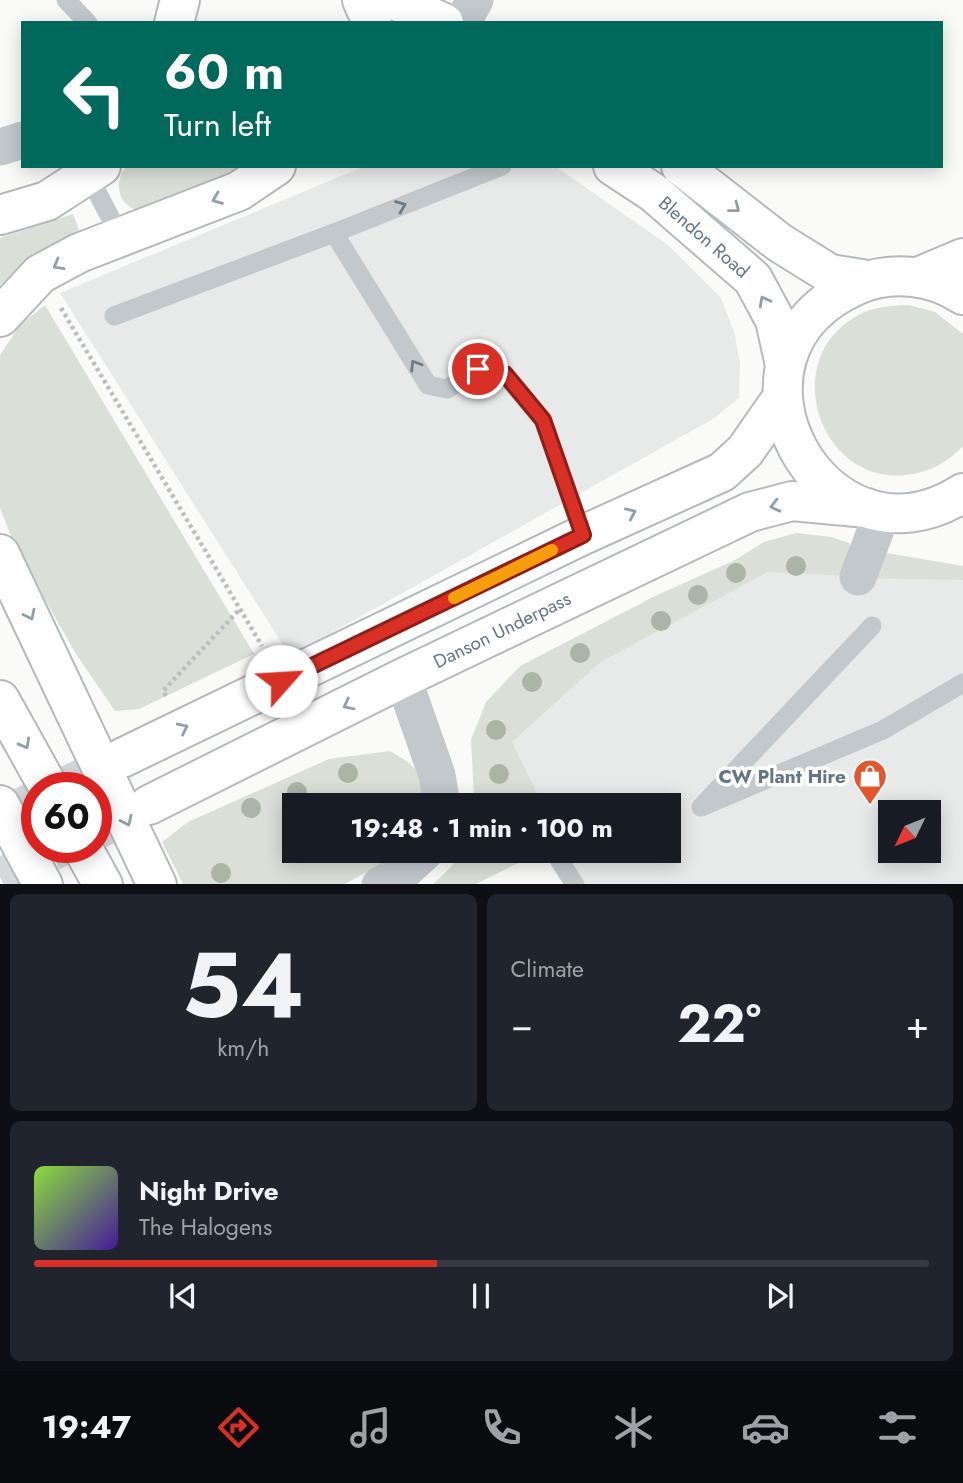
<!DOCTYPE html>
<meta charset="utf-8">
<style>
:root{--surface:#171b24;--page:#20242c;--text:#f1f3f6;--muted:#9ea1a6;--line:#363941;--accent:#d93025}
body{margin:0;font-family:Jost,sans-serif;background:var(--page);color:var(--text);height:100vh;display:flex;flex-direction:column;font-size:26px;white-space:nowrap}
*{box-sizing:border-box;margin:0}
p{font-size:23px;color:var(--muted)}
.icon{flex:none;width:38px;height:38px;fill:none;stroke:currentColor;stroke-width:2;stroke-linecap:round;stroke-linejoin:round}
.map{position:relative;height:884px;overflow:hidden}
.details{display:flex;flex-direction:column;gap:10px;padding:10px;background:#0d0f14;flex:1}
.details>*{flex:none}
.guide{position:absolute;left:21px;top:21px;width:922px;height:147px;border-radius:0px;box-shadow:0 4px 18px #0003;background:#00695c;color:#fff;overflow:hidden}
.needle{width:46px;rotate:227deg}
.fabs{position:absolute;left:878px;top:800px;display:grid;gap:14px}
.fabs a{display:grid;place-items:center;width:63px;height:63px;border-radius:0px;background:var(--surface);box-shadow:0 4px 18px #0003;font-size:35px}
.speed{position:absolute;left:21px;top:772px;display:flex;gap:14px;font-size:35px;font-weight:700;text-align:center}
.speed>*{display:grid;place-content:center;width:91px;height:91px;border-radius:50%;background:var(--surface);box-shadow:0 4px 18px #0003;line-height:1}
.speed .limit{border:10px solid #d22;background:#fff;color:#111}
.pin{position:absolute;display:grid;place-items:center;width:60px;height:60px;color:#fff;margin:-30px;border:4px solid #fff;border-radius:50%;box-shadow:0 2px 7px #0007}
.me{position:absolute;width:77px;margin:-38px;rotate:64deg;stroke-linejoin:round;filter:drop-shadow(0 0 5px #0008)}
.turn{display:flex;align-items:center;gap:24px;height:147px;padding:0 28px;font-size:32px}
.turn .icon{width:91px;height:91px;stroke-width:2.5}
.turn b{display:block;font-size:49px;line-height:60px}
.big{font-size:52px;font-weight:700;line-height:1.1}
.details .widget{flex:1;display:flex;flex-direction:column;justify-content:center;gap:10px;min-width:0;padding:0 24px;border-radius:10px;background:var(--page)}
.details .dial{align-items:center;gap:0}
.dial b{font-size:91px;line-height:1}
.song{display:flex;align-items:center;gap:21px}
.cover{width:84px;height:84px;border-radius:10px;background:linear-gradient(135deg,hsl(90 70% 55%),hsl(260 70% 35%))}
.played{height:7px;border-radius:4px;background:linear-gradient(90deg,var(--accent) 45%,var(--line) 45%)}
.keys{display:flex;justify-content:space-around;direction:ltr}
.heat{display:flex;justify-content:space-between;align-items:center;font-size:38px;direction:ltr}
.details .tiles{flex:1;display:grid;gap:10px;grid-template-columns:1fr 1fr}
.widget:last-child{grid-column:span 2}
.trip{position:absolute;left:282px;top:793px;width:399px;height:70px;border-radius:0px;background:var(--surface);box-shadow:0 4px 18px #0003;font-weight:700;line-height:70px;text-align:center}
.menu{display:flex;height:112px;justify-content:space-around;align-items:center;background:#090b0e;color:var(--muted)}
.menu .icon{width:49px;height:49px}
.menu .on{color:var(--accent)}
.menu b{font-size:32px;color:var(--text)}
.map>svg:first-child{display:block}
</style>
<div class="map">
<svg width="963" height="885" viewBox="0 0 963 885">
<rect width="100%" height="100%" fill="#fafaf8"/>
<path fill="#e8e9e9" fill-rule="evenodd" d="M365 166H555L668 245 721 298 735 335 740 365 739 398 713 419 290 656 60 293Z
M768 572 963 580V884H581L565 851 668 850V805H543L512 742 601 662ZM891 812H929V850H891Z"/>
<path fill="#dadfd7" d="M127 166H234L238 172 141 211C118 207 112 182 127 166Z
M73 214 79 230 41 250 0 285V238Z
M45 305 254 654 139 709 115 711 76 654 16 549 0 508V355L20 325Z
M909 305 935 312 963 334V446C947 463 930 472 907 475 819 485 778 359 857 316 873 306 891 306 909 305Z
M796 533 831 537 849 543 855 564 849 576 768 572 601 662 512 742 543 805H479L474 798 471 740 486 702 520 666 655 596 735 560 764 542Z
M881 552 963 566V580L869 578Z
M390 751C417 766 424 774 427 805H294V850L405 851 345 884H183L162 842 188 822 329 759Z
M538 850 540 852 476 884H433L450 868 462 851Z"/>
<g fill="none" stroke-linecap="round" stroke-linejoin="round">
<path stroke="#d5d9db" stroke-width="38" stroke-dasharray="38 19" stroke-linecap="butt" d="M61 788 122 758
M0 817 37 799
M96 831 149 805
M0 877 62 847"/>
<g stroke="#b5babe" stroke-width="42">
<path id="primary" d="M362 0 372 23
M394 0 444 23
M174 23 180 0
M613 166 654 193 753 279 775 320 785 365
M681 166 780 243 830 274 868 280
M918 277 963 258
M963 295C932 275 891 270 857 285 698 354 823 582 963 493
M122 758 583 535 722 472 745 451 782 398
M149 805 403 678 750 512 792 501 867 508"/>
</g>
<g stroke="#b4b9bd" stroke-width="42">
<path id="highway" d="M0 215 47 201 101 166
M0 317 40 274 79 253 239 191 276 166
M0 554 157 885
M0 700 49 788
M0 805 43 885
M82 847 103 885"/>
</g>
<path stroke="#bbbfc2" stroke-width="4.5" stroke-dasharray="3.5 3.5" stroke-linecap="butt" d="M61 308 262 646
M166 696 163 691 240 609"/>
<path stroke="#c3c8cc" stroke-width="19" d="M66 0 88 23
M502 166 334 233 428 385 447 389 478 369 505 375 543 420 583 535
M88 175 120 236
M114 316 334 233
M872 626 701 807 883 730 963 683
M553 850 575 885"/>
<path stroke="#c3c8cc" stroke-width="37" d="M462 23 475 0
M0 147 23 140
M858 577 883 511
M403 678 437 775 442 805
M380 885 402 873 427 850"/>
<use href="#primary" stroke="#fff" stroke-width="38"/>
<use href="#highway" stroke="#fff" stroke-width="38"/>
</g>
<g fill="#aab4a7">
<circle cx="796" cy="566" r="10"/>
<circle cx="736" cy="573" r="10"/>
<circle cx="698" cy="595" r="10"/>
<circle cx="661" cy="621" r="10"/>
<circle cx="580" cy="653" r="10"/>
<circle cx="532" cy="682" r="10"/>
<circle cx="496" cy="730" r="10"/>
<circle cx="348" cy="773" r="10"/>
<circle cx="499" cy="774" r="10"/>
<circle cx="297" cy="792" r="10"/>
<circle cx="251" cy="808" r="10"/>
<circle cx="221" cy="873" r="10"/>
</g>
<defs><path id="oneway-chevron" d="M-2-3.5L2.5 0L-2 3.5" fill="none" stroke-width="1.6" stroke-linecap="round" stroke-linejoin="round" transform="scale(1.75)"/></defs>
<g stroke="#939fa8">
<use href="#oneway-chevron" transform="translate(217 199) rotate(159)"/>
<use href="#oneway-chevron" transform="translate(735 208) rotate(38)"/>
<use href="#oneway-chevron" transform="translate(58 265) rotate(151)"/>
<use href="#oneway-chevron" transform="translate(764 301) rotate(-118)"/>
<use href="#oneway-chevron" transform="translate(775 506) rotate(166)"/>
<use href="#oneway-chevron" transform="translate(631 513) rotate(-24)"/>
<use href="#oneway-chevron" transform="translate(30 615) rotate(64)"/>
<use href="#oneway-chevron" transform="translate(348 705) rotate(153)"/>
<use href="#oneway-chevron" transform="translate(183 728) rotate(-26)"/>
<use href="#oneway-chevron" transform="translate(25 744) rotate(61)"/>
<use href="#oneway-chevron" transform="translate(127 821) rotate(65)"/>
</g>
<g stroke="#6a7a87">
<use href="#oneway-chevron" transform="translate(401 206) rotate(-22)"/>
<use href="#oneway-chevron" transform="translate(415 365) rotate(-122)"/>
</g>
<g fill="none" stroke-linecap="round" stroke-linejoin="round">
<g stroke="#8d1f18" stroke-width="18">
<path id="route" d="M281 681 583 535 543 420 505 374 478 369"/>
</g>
<use href="#route" stroke="#d93025" stroke-width="12"/>
<path stroke="#f59e0b" stroke-width="12" d="M454 598 552 550"/>
</g>
<defs>
<g id="shop-pin" transform="scale(1.75)"><path d="M0 17L-7.5 6A9.5 9.5 0 1 1 7.5 6Z" fill="#e4572e" stroke="#fff"/><path d="M-5-2.5h2.3a2.7 3.5 0 0 1 5.4 0H5L5.5 6h-11ZM-1.5-2.5h3a1.5 2.3 0 0 0-3 0Z" fill="#fff"/></g>
</defs>
<g fill-rule="evenodd">
<use href="#shop-pin" x="870" y="776"/>
</g>
<g text-anchor="middle" dominant-baseline="central" stroke-width="7" stroke-linejoin="round" paint-order="stroke">
<g font-size="19" fill="#657683" stroke="#fff">
<text transform="translate(704 237) rotate(41)">Blendon Road</text>
<text transform="translate(502 630) rotate(-26)">Danson Underpass</text>
</g>
<g font-size="19" font-weight="bold" fill="#657683" stroke="#fff" text-anchor="end">
<text x="846" y="776">CW Plant Hire</text>
</g>
</g>
</svg>
<div class="fabs">
<a><svg class="needle" viewBox="-14 -14 28 28"><path d="M0-13l5 13h-10z" fill="#e53935"/><path d="M0 13l5-13h-10z" fill="#9ea1a6"/></svg></a>
</div>
<div class="speed"><div class="limit">60</div></div>
<div class="pin" style="left:478px;top:369px;background:#d93025"><svg class="icon" aria-label="arrive" viewBox="0 0 24 24"><path d="M6 21V4h12l-3 4 3 4H6"/></svg></div>
<svg class="me" style="left:281px;top:681px" viewBox="-20 -20 40 40"><circle r="19" fill="#fff"/><path d="M0-13L10 11 0 6-10 11z" fill="#d93025"/></svg>
<div class="trip">19:48 · 1 min · 100 m</div>
<div class="guide">
<div class="turn"><svg class="icon" aria-label="left" viewBox="0 0 24 24"><path d="M17 20v-9H6M10 6l-5 5 5 5"/></svg><div><b>60 m</b>Turn left</div></div>
</div>
</div>
<section class="details">
<div class="tiles">
<div class="widget dial"><b>54</b><p>km/h</p></div>
<div class="widget"><p>Climate</p>
<div class="heat"><a>−</a><b class="big">22°</b><a>+</a></div>
</div>
<div class="widget">
<div class="song"><i class="cover"></i><div><b>Night Drive</b><p>The Halogens</p></div></div>
<div class="played"></div>
<div class="keys"><svg class="icon" aria-label="previous" viewBox="0 0 24 24"><path d="M18 5L8 12l10 7zM5 5v14"/></svg><svg class="icon" aria-label="pause" viewBox="0 0 24 24"><path d="M8 5v14M16 5v14"/></svg><svg class="icon" aria-label="next" viewBox="0 0 24 24"><path d="M6 5l10 7-10 7zM19 5v14"/></svg></div>
</div>
</div>
</section>
<nav class="menu">
<b>19:47</b>
<svg class="icon on" aria-label="directions" viewBox="0 0 24 24"><path d="M12 3l9 9-9 9-9-9zM9 14v-3h6M13 9l2 2-2 2"/></svg>
<svg class="icon" aria-label="music" viewBox="0 0 24 24"><path d="M9 18V5l10-2v13"/><circle cx="6" cy="18" r="3"/><circle cx="16" cy="16" r="3"/></svg>
<svg class="icon" aria-label="phone" viewBox="0 0 24 24"><path d="M5 4h4l2 5-3 2q2 4 5 5l2-3 5 2v4C11 20 4 13 5 4z"/></svg>
<svg class="icon" aria-label="climate" viewBox="0 0 24 24"><path d="M12 3v18M4 7l16 10M4 17L20 7"/></svg>
<svg class="icon" aria-label="car" viewBox="0 0 24 24"><path d="M5 17H2v-5l4-1 3-4h7l3 4 3 1v5h-3M9 17h6M6 11h13"/><circle cx="7" cy="17" r="2"/><circle cx="17" cy="17" r="2"/></svg>
<svg class="icon" aria-label="filters" viewBox="0 0 24 24"><path d="M4 7h16M4 17h16"/><circle cx="9" cy="7" r="2"/><circle cx="15" cy="17" r="2"/></svg>
</nav>
